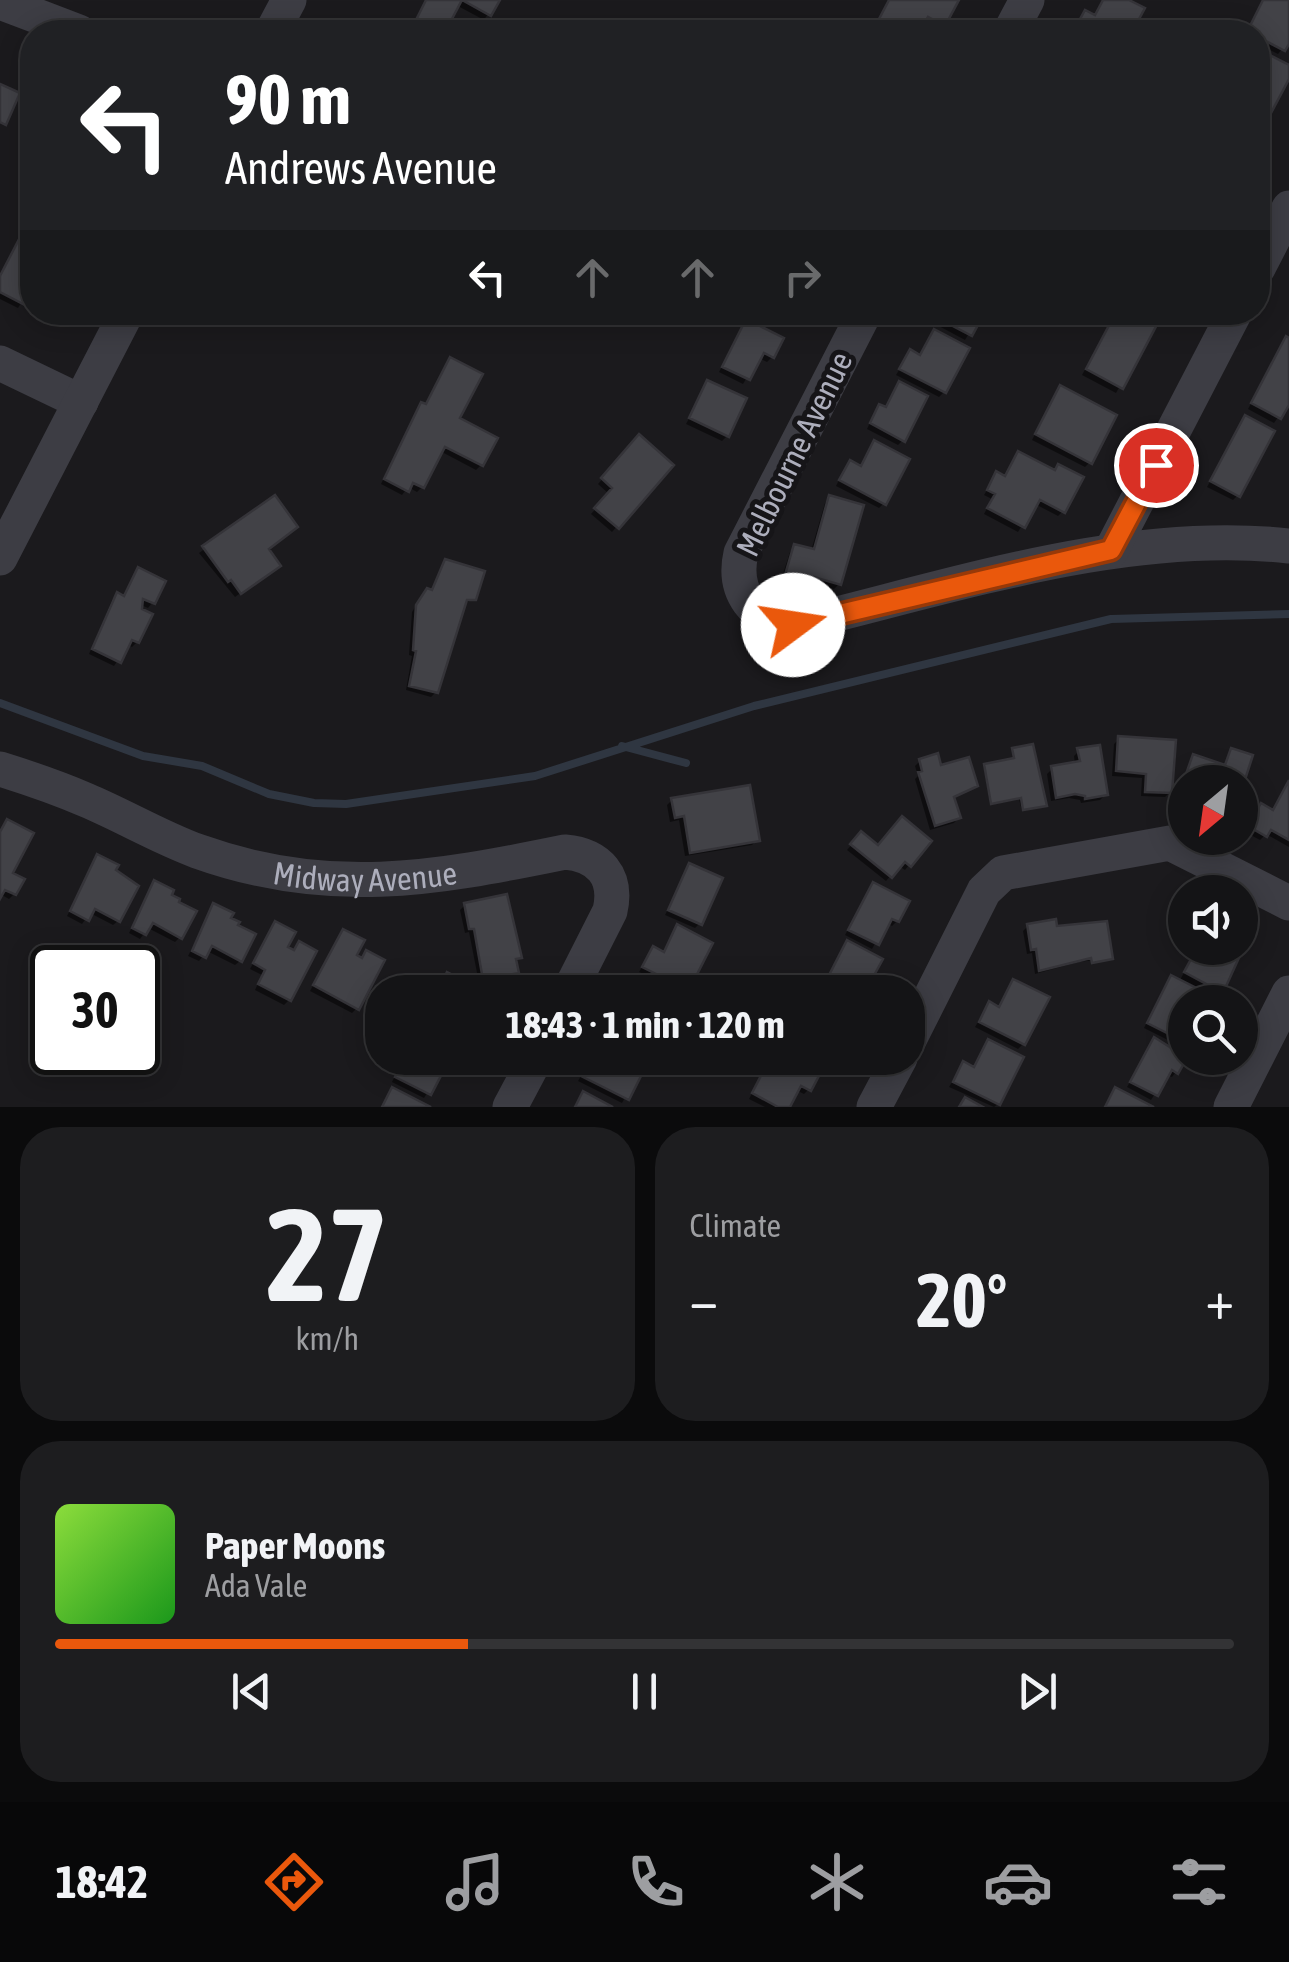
<!DOCTYPE html>
<meta charset="utf-8">
<style>
:root{--surface:#141416;--page:#1d1d1f;--text:#f1f3f6;--muted:#9d9ea1;--line:#333335;--accent:#ea580c}
body{margin:0;font-family:"Asap Condensed",sans-serif;background:var(--page);color:var(--text);height:100vh;display:flex;flex-direction:column;font-size:38px;white-space:nowrap}
*{box-sizing:border-box;margin:0}
p{font-size:32px;color:var(--muted)}
.icon{flex:none;width:55px;height:55px;fill:none;stroke:currentColor;stroke-width:2;stroke-linecap:round;stroke-linejoin:round}
.map{position:relative;height:1107px;overflow:hidden}
.side{display:flex;flex-direction:column;gap:20px;padding:20px;background:#0b0b0c;flex:1}
.side>*{flex:none}
.guide{position:absolute;left:20px;top:20px;width:1250px;height:305px;border-radius:40px;box-shadow:0 5px 25px #0003,0 0 0 2px var(--line);background:#202124;color:#fff;overflow:hidden}
.needle{width:65px;rotate:209deg}
.fabs{position:absolute;left:1168px;top:765px;display:grid;gap:20px}
.fabs a{display:grid;place-items:center;width:90px;height:90px;border-radius:50%;background:var(--surface);box-shadow:0 5px 25px #0003,0 0 0 2px var(--line);font-size:50px}
.speed{position:absolute;left:30px;top:945px;display:flex;gap:20px;font-size:50px;font-weight:700;text-align:center}
.speed>*{display:grid;place-content:center;width:130px;height:130px;border-radius:50%;background:var(--surface);box-shadow:0 5px 25px #0003,0 0 0 2px var(--line);line-height:1}
.speed .limit{border:5px solid #111;border-radius:15px;background:#fff;color:#111}
.pin{position:absolute;display:grid;place-items:center;width:85px;height:85px;color:#fff;margin:-42px;border:5px solid #fff;border-radius:50%;box-shadow:0 2px 10px #0007}
.me{position:absolute;width:110px;margin:-55px;rotate:76deg;stroke-linejoin:round;filter:drop-shadow(0 0 8px #0008)}
.turn{display:flex;align-items:center;gap:35px;height:210px;padding:0 40px;font-size:45px}
.turn .icon{width:130px;height:130px;stroke-width:2.5}
.turn b{display:block;font-size:70px;line-height:85px}
.lanes{display:flex;align-items:center;height:95px;padding:0 40px;background:#0003;justify-content:center;gap:50px;direction:ltr}
.lanes .off{opacity:.35}
.big{font-size:75px;font-weight:700;line-height:1.1}
.side .card{flex:1;display:flex;flex-direction:column;justify-content:center;gap:15px;min-width:0;padding:0 35px;border-radius:40px;background:var(--page)}
.side .dial{align-items:center;gap:0}
.dial b{font-size:130px;line-height:1}
.song{display:flex;align-items:center;gap:30px}
.cover{width:120px;height:120px;border-radius:15px;background:linear-gradient(135deg,hsl(90 70% 55%),hsl(120 70% 35%))}
.played{height:10px;border-radius:5px;background:linear-gradient(90deg,var(--accent) 35%,var(--line) 35%)}
.keys{display:flex;justify-content:space-around;direction:ltr}
.heat{display:flex;justify-content:space-between;align-items:center;font-size:55px;direction:ltr}
.side .tiles{flex:1;display:grid;gap:20px;grid-template-columns:1fr 1fr}
.card:last-child{grid-column:span 2}
.trip{position:absolute;left:365px;top:975px;width:560px;height:100px;border-radius:40px;background:var(--surface);box-shadow:0 5px 25px #0003,0 0 0 2px var(--line);font-weight:700;line-height:100px;text-align:center}
.tabs{display:flex;height:160px;justify-content:space-around;align-items:center;background:#080809;color:var(--muted)}
.tabs .icon{width:70px;height:70px}
.tabs .selected{color:var(--accent)}
.tabs b{font-size:45px;color:var(--text)}
.map>svg:first-child{display:block}
</style>
<div class="map">
<svg width="1289" height="1107" viewBox="0 0 1289 1107">
<rect width="100%" height="100%" fill="#1b1a1d"/>
<path fill="#0007" d="M426 0H497L484 20 456 5 441 32H431L414 23Z
M889 0H956L938 29 922 21 917 32H893L876 24Z
M1103 0H1124L1141 9 1129 32H1072L1085 13 1094 18Z
M1266 0H1289V41L1278 54 1258 44V32H1250Z
M1258 52 1289 68V74L1264 117 1258 113Z
M32 220V285L18 308 0 299V276L27 224Z
M743 312H775L766 324Z
M925 312H982L965 340 922 317Z
M1116 312H1152L1159 316 1116 393 1082 375Z
M746 322 772 357 767 362 759 358 743 384 719 372Z
M934 332 944 392 939 397 896 375 910 352 919 357Z
M1286 339 1289 341V407L1286 406 1274 423 1248 409Z
M451 360 456 419 481 465 476 470 440 451 422 487 417 492 408 487 402 495 381 484 417 410 424 406Z
M708 383 727 436 722 441 686 424Z
M900 384 903 440 898 445 867 429 875 412 880 407 884 409Z
M1056 393 1090 462 1085 467 1032 440Z
M1245 418 1238 495 1233 500 1207 487Z
M639 438 671 465 612 532 591 514 609 494 598 484Z
M875 443 884 503 879 508 836 486 845 468H859Z
M1018 454 1063 511 1058 516 1035 504 1018 532 984 514 992 499 984 495 997 474 1003 478Z
M274 498 266 549 273 570 235 597 199 553Z
M830 498 839 584 834 589 810 582 806 587 781 580 790 552 795 547 811 551 825 503Z
M446 562 474 599 463 604 436 692 431 697 406 690 412 656 409 655 412 612 422 596 427 591 430 592Z
M138 570 152 603 148 608 141 605 139 610 150 615 137 642 132 647 128 645 114 666 89 654 112 600 117 595 122 598Z
M1119 739 1170 792 1165 797 1141 796 1142 778 1112 776 1114 744Z
M1013 750 1042 807 1022 811 1019 799 990 805 984 768 1013 761Z
M1079 751 1105 795 1100 800 1081 803 1080 800 1069 798 1051 801 1047 774 1052 769 1075 765 1074 756Z
M1232 751 1250 757 1240 787V782H1182L1194 756 1223 767Z
M920 761 975 786 952 798 958 818 954 823 930 830 915 779 918 776 915 766Z
M1289 779V847L1266 834 1260 840 1245 832 1261 806 1272 812Z
M672 800 757 840 752 845 685 856 679 820 670 822 667 805Z
M7 822 10 874 14 894 9 899 0 894V831Z
M897 824 909 865 905 870 899 866 886 881 847 850 861 834 878 848Z
M97 857 118 921 113 925 90 913 82 924 67 916Z
M690 866 700 923 695 928 665 915Z
M155 883 180 937 175 942 148 928 140 939 129 933Z
M873 885 897 921 892 926 887 923 872 949 845 935Z
M465 905 519 957 514 962 516 972 511 977 479 983 469 932 465 933 460 910Z
M214 906 228 919 240 961 235 965 207 951 199 961 188 956Z
M1185 911V932L1176 927Z
M275 924 285 948 289 1000 284 1005 255 990 262 975 250 969Z
M1240 925 1249 930 1221 991 1213 1002H1185V1031L1181 1039 1176 1044 1144 1028 1166 983 1171 978 1179 982 1197 948H1240Z
M1028 926 1055 929 1110 958 1079 962 1035 974 1032 953 1027 954 1023 931Z
M678 928 687 989 684 992 639 972 653 949 662 954Z
M343 932 353 956 362 958 367 953 357 1008 352 1013 310 991Z
M847 944 870 978 865 983 860 981 854 992H820Z
M1014 982 1023 1044 1018 1049 975 1027 989 1004 998 1009Z
M1155 1040 1185 1056 1176 1072 1172 1077 1167 1075 1151 1100 1127 1087Z
M988 1042 998 1104 994 1107 949 1087 963 1064 972 1069Z
M404 1058H461L449 1077 440 1072 424 1098 392 1082Z
M592 1058 602 1063 604 1058H647L622 1103 578 1081Z
M770 1058H791L818 1072 809 1089 804 1094 796 1090 787 1107H765L749 1099Z"/>
<g fill="none" stroke-linecap="round" stroke-linejoin="round">
<path stroke="#2f3641" stroke-width="8" d="M0 703 143 756 202 766 269 794 314 803 346 804 535 776 754 706 1111 619 1289 614
M622 746 686 763"/>
</g>
<path fill="#424247" stroke="#353439" stroke-width="2.5" d="M426 0H500L491 16 462 0 445 32 417 18Z
M889 0H959L945 26 928 17 919 32H906L879 19Z
M1103 0H1129L1145 8 1132 32 1074 30 1085 10 1095 15Z
M1263 0H1289V44L1285 51 1258 37V32H1247Z
M1258 49 1289 65V79L1271 113 1258 106Z
M0 84 20 93 6 125 0 122Z
M31 216 32 290 25 305 0 292V276Z
M926 312H985L972 336Z
M1116 312 1162 315 1123 389 1086 369Z
M746 319 784 338 774 358 764 353 750 380 722 367Z
M934 329 970 348 946 393 899 369 910 349 920 355Z
M1286 336 1289 338V405L1281 419 1251 403Z
M450 357 483 374 460 418 498 438 483 466 445 447 424 488 413 483 409 492 384 479 421 402 426 404Z
M707 380 747 398 729 437 689 418Z
M899 381 928 396 905 442 870 423 879 404 886 407Z
M1060 385 1117 415 1092 464 1035 434Z
M1245 415 1275 431 1240 497 1210 481Z
M639 434 674 465 619 529 594 508 612 488 601 478Z
M874 440 910 459 886 505 839 480 850 460 861 466Z
M1018 451 1055 470 1058 464 1084 477 1065 513 1040 500 1025 528 987 508 995 494 987 490 996 471 1005 476Z
M275 495 298 527 269 549 281 566 241 594 231 580 228 582 202 546Z
M829 495 864 505 841 585 814 577 813 583 785 575 794 544 814 549Z
M445 559 485 571 476 600H467L438 693 409 686 416 651 413 650 416 605 427 588 432 590Z
M138 567 166 581 155 604 143 599 142 609 153 614 139 643 132 640 121 663 92 649 117 592 124 596Z
M1118 736 1176 740 1172 793 1145 792 1146 774 1116 771Z
M1033 744 1047 806 1023 810 1021 798 991 804 984 764 1014 758 1012 748Z
M1100 745 1108 795 1085 799V796L1075 794 1056 798 1051 766 1080 761 1077 748Z
M1231 748 1253 755 1240 795V782H1201L1185 777 1193 754 1225 765Z
M938 753 941 765 969 757 978 786 954 797 961 818 935 826 918 772 922 771 919 759Z
M1289 780V840L1271 830 1267 837 1248 826 1261 803 1273 810Z
M750 785 760 841 690 853 684 816 675 818 671 798Z
M902 816 932 841 911 867 905 862 892 878 850 844 861 831 878 845Z
M7 819 34 833 13 873 25 879 16 895 5 890 0 899V832Z
M97 854 119 865 116 870 139 886 120 922 95 909 89 921 70 911Z
M689 863 723 878 702 925 668 910Z
M154 880 174 890 172 895 180 899 179 902 197 911 182 939 153 923 146 935 132 928Z
M873 882 910 901 899 922 892 919 879 945 848 930Z
M507 894 522 958 516 959 519 973 483 980 474 929H469L464 903Z
M213 903 234 913 231 918 240 922 238 925 256 934 242 962 212 946 206 958 192 951Z
M1056 919 1057 926 1107 921 1113 959 1092 963 1091 958 1039 971 1036 949 1031 950 1027 924Z
M275 921 296 932 288 947 294 950 299 941 317 951 291 1001 258 984 265 970 253 963Z
M1240 922 1252 929 1223 993 1184 972 1197 948H1240Z
M677 924 713 943 689 990 642 967 653 946 664 952Z
M343 929 365 940 357 955 362 958 366 950 385 960 359 1010 313 985Z
M847 940 883 959 872 979 865 976 857 992H834L823 987Z
M447 972 488 992H437Z
M1171 975 1218 999 1216 1002H1185L1183 1041 1147 1023Z
M1013 979 1050 997 1025 1045 979 1022 989 1001 999 1007Z
M648 980 674 992H642Z
M1154 1037 1187 1058 1178 1074 1172 1070 1158 1096 1130 1082Z
M988 1039 1024 1057 1000 1105 953 1082 963 1061 974 1067Z
M405 1058H464L456 1073 445 1068 431 1095 395 1077Z
M591 1058 603 1061 605 1058H650L629 1100 581 1076Z
M770 1058H797L822 1070 811 1091 801 1086 790 1107H778L752 1093Z
M392 1087 431 1107H382Z
M1115 1087 1154 1107H1105Z
M583 1091 613 1107H575Z
M965 1097 983 1107H959Z"/>
<g fill="none" stroke-linecap="round" stroke-linejoin="round">
<g stroke="#3d3d44" stroke-width="35">
<path d="M0 2 79 32"/>
<path d="M272 32 289 0"/>
<path d="M1010 32 1027 0"/>
<path d="M1258 268 1289 208"/>
<path d="M865 312 741 553C732 592 754 621 793 625 952 587 1125 528 1289 546"/>
<path d="M0 363 81 402"/>
<path d="M1111 551 1235 312"/>
<path d="M0 558 127 312"/>
<path id="s1" d="M0 769C29 778 58 788 86 800 124 816 159 837 197 851 328 898 433 879 565 852 599 855 618 876 610 911L569 992"/>
<path d="M908 1042 984 891 1003 873 1170 843 1289 903"/>
<path d="M510 1107 536 1058"/>
<path d="M874 1107 900 1058"/>
<path d="M1231 1107 1289 993"/>
</g>
</g>
<g fill="none" stroke-linecap="round" stroke-linejoin="round">
<g stroke="#983908" stroke-width="25">
<path id="route" d="M793 625 1111 550 1156 465"/>
</g>
<use href="#route" stroke="#ea580c" stroke-width="18"/>
</g>
<g text-anchor="middle" dominant-baseline="central" stroke-width="10" stroke-linejoin="round" paint-order="stroke">
<g font-size="32" fill="#adaebc" stroke="#161518">
<text transform="translate(794 454) rotate(-64)">Melbourne Avenue</text>
<text stroke="none"><textPath href="#s1" startOffset="385">Midway Avenue</textPath></text>
</g>
</g>
</svg>
<div class="fabs">
<a><svg class="needle" viewBox="-14 -14 28 28"><path d="M0-13l5 13h-10z" fill="#e53935"/><path d="M0 13l5-13h-10z" fill="#9d9ea1"/></svg></a>
<a><svg class="icon" aria-label="sound" viewBox="0 0 24 24"><path d="M4 9h4l5-4v14l-5-4H4zM17 9q2 3 0 6"/></svg></a>
<a><svg class="icon" aria-label="search" viewBox="0 0 24 24"><circle cx="10" cy="10" r="6"/><path d="M15 15l6 6"/></svg></a>
</div>
<div class="speed"><div class="limit">30</div></div>
<div class="pin" style="left:1156px;top:465px;background:#d93025"><svg class="icon" aria-label="arrive" viewBox="0 0 24 24"><path d="M6 21V4h12l-3 4 3 4H6"/></svg></div>
<svg class="me" style="left:793px;top:625px" viewBox="-20 -20 40 40"><circle r="19" fill="#fff"/><path d="M0-13L10 11 0 6-10 11z" fill="#ea580c"/></svg>
<div class="trip">18:43 · 1 min · 120 m</div>
<div class="guide">
<div class="turn"><svg class="icon" aria-label="left" viewBox="0 0 24 24"><path d="M17 20v-9H6M10 6l-5 5 5 5"/></svg><div><b>90 m</b>Andrews Avenue</div></div>
<div class="lanes"><svg class="icon" aria-label="left" viewBox="0 0 24 24"><path d="M17 20v-9H6M10 6l-5 5 5 5"/></svg><svg class="icon off" aria-label="ahead" viewBox="0 0 24 24"><path d="M12 20V5M6 11l6-6 6 6"/></svg><svg class="icon off" aria-label="ahead" viewBox="0 0 24 24"><path d="M12 20V5M6 11l6-6 6 6"/></svg><svg class="icon off" aria-label="right" viewBox="0 0 24 24"><path d="M7 20v-9h11M14 6l5 5-5 5"/></svg></div>
</div>
</div>
<section class="side">
<div class="tiles">
<div class="card dial"><b>27</b><p>km/h</p></div>
<div class="card"><p>Climate</p>
<div class="heat"><a>−</a><b class="big">20°</b><a>+</a></div>
</div>
<div class="card">
<div class="song"><i class="cover"></i><div><b>Paper Moons</b><p>Ada Vale</p></div></div>
<div class="played"></div>
<div class="keys"><svg class="icon" aria-label="previous" viewBox="0 0 24 24"><path d="M18 5L8 12l10 7zM5 5v14"/></svg><svg class="icon" aria-label="pause" viewBox="0 0 24 24"><path d="M8 5v14M16 5v14"/></svg><svg class="icon" aria-label="next" viewBox="0 0 24 24"><path d="M6 5l10 7-10 7zM19 5v14"/></svg></div>
</div>
</div>
</section>
<nav class="tabs">
<b>18:42</b>
<svg class="icon selected" aria-label="directions" viewBox="0 0 24 24"><path d="M12 3l9 9-9 9-9-9zM9 14v-3h6M13 9l2 2-2 2"/></svg>
<svg class="icon" aria-label="music" viewBox="0 0 24 24"><path d="M9 18V5l10-2v13"/><circle cx="6" cy="18" r="3"/><circle cx="16" cy="16" r="3"/></svg>
<svg class="icon" aria-label="phone" viewBox="0 0 24 24"><path d="M5 4h4l2 5-3 2q2 4 5 5l2-3 5 2v4C11 20 4 13 5 4z"/></svg>
<svg class="icon" aria-label="climate" viewBox="0 0 24 24"><path d="M12 3v18M4 7l16 10M4 17L20 7"/></svg>
<svg class="icon" aria-label="car" viewBox="0 0 24 24"><path d="M5 17H2v-5l4-1 3-4h7l3 4 3 1v5h-3M9 17h6M6 11h13"/><circle cx="7" cy="17" r="2"/><circle cx="17" cy="17" r="2"/></svg>
<svg class="icon" aria-label="filters" viewBox="0 0 24 24"><path d="M4 7h16M4 17h16"/><circle cx="9" cy="7" r="2"/><circle cx="15" cy="17" r="2"/></svg>
</nav>
